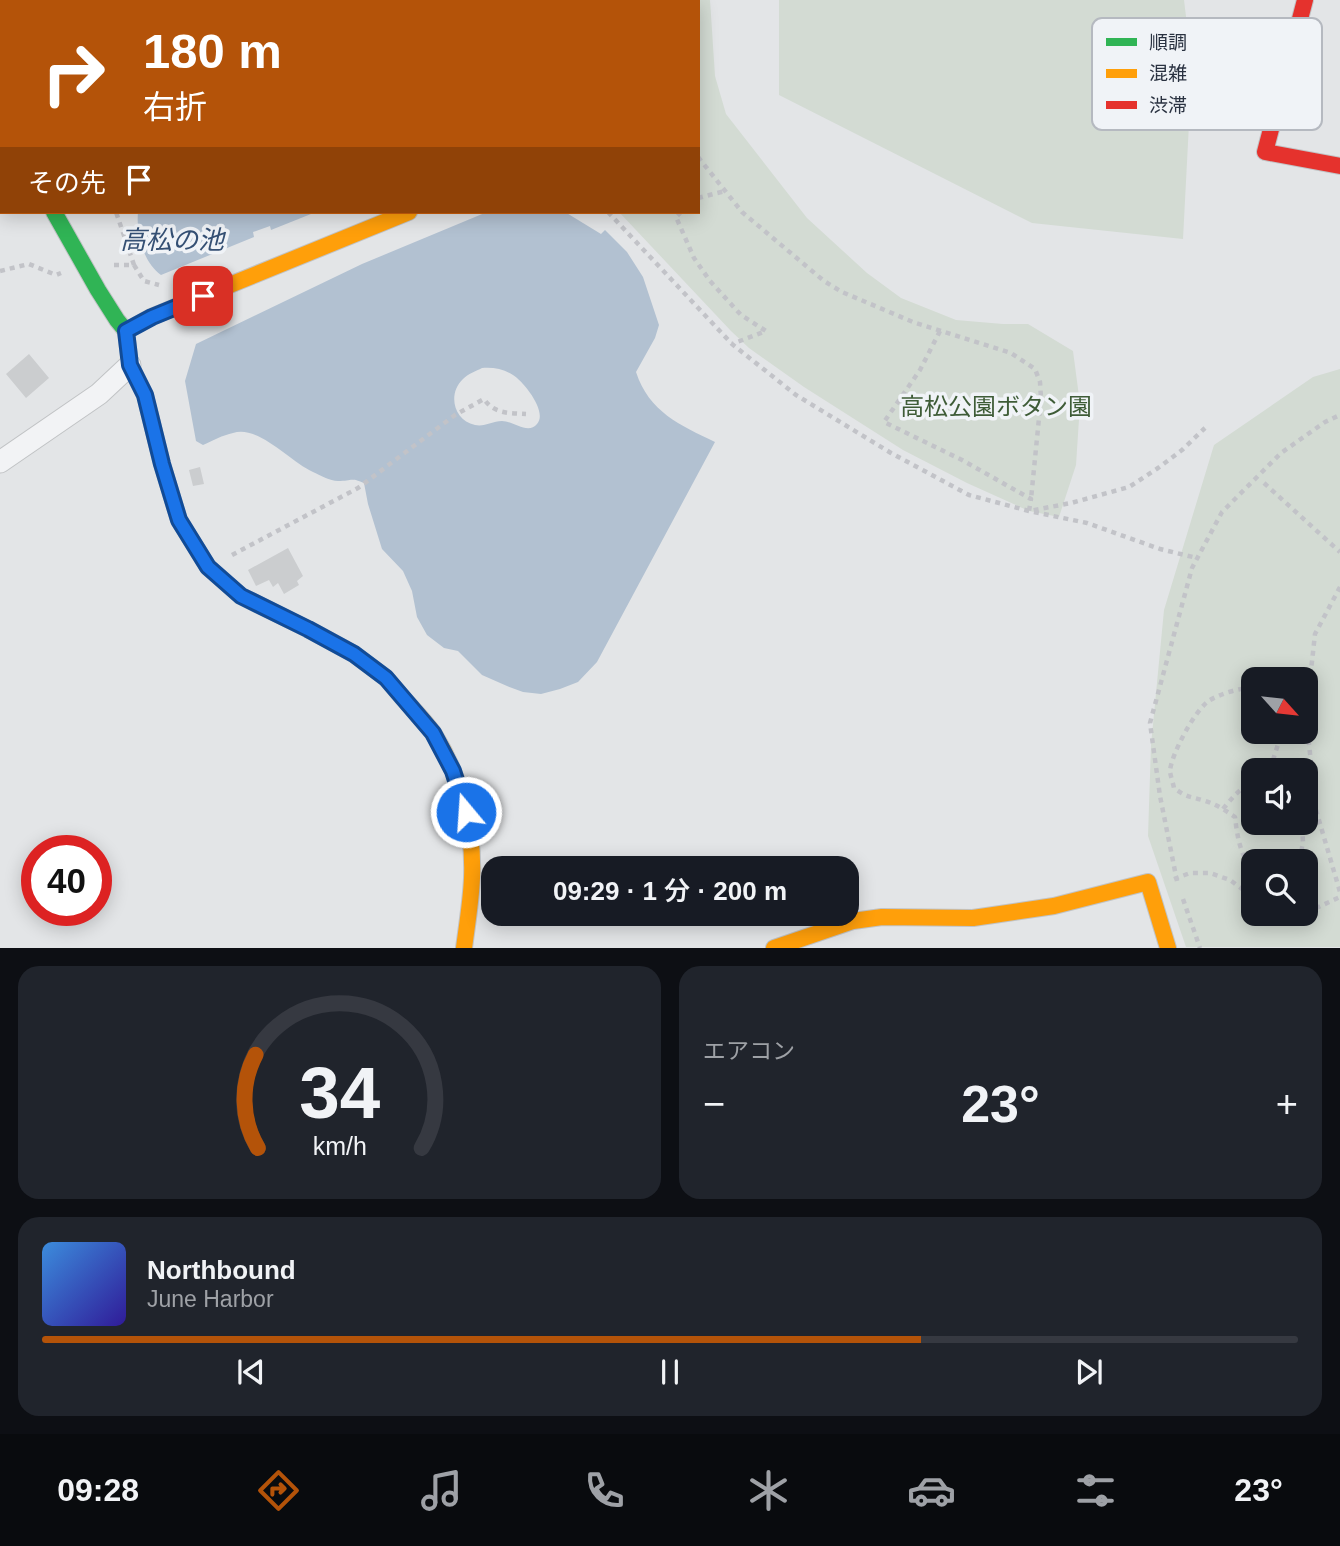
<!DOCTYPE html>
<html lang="ja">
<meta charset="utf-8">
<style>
:root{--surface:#171b24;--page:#20242c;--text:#f1f3f6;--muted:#9ea1a6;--line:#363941;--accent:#b45309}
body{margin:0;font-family:Arial,"Noto Sans JP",sans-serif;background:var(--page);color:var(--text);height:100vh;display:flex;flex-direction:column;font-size:26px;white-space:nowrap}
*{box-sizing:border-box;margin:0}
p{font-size:23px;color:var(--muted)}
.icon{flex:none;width:38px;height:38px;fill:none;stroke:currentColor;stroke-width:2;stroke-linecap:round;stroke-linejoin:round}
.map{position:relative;height:948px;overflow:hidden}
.panel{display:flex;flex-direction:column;gap:18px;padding:18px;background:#0d0f14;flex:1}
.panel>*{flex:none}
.top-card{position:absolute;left:0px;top:0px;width:700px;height:214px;box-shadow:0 4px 18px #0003;background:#b45309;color:#fff;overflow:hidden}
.needle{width:46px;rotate:117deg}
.controls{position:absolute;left:1241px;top:667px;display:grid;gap:14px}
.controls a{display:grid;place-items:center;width:77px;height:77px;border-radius:14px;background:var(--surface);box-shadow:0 4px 18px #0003;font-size:35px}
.speed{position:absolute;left:21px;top:835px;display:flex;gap:14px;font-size:35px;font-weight:700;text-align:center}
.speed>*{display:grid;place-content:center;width:91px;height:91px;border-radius:50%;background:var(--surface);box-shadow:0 4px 18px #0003;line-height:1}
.speed .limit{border:10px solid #d22;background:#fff;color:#111}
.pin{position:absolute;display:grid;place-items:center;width:60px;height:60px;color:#fff;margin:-30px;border-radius:14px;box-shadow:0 4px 10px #0006}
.me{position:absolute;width:77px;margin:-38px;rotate:342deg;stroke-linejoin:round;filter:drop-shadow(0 0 5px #0008)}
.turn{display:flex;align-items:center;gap:24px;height:147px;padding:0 28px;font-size:32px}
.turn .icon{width:91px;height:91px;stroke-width:2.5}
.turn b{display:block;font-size:49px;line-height:60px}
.then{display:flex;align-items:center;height:66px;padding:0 28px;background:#0003;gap:14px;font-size:26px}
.big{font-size:52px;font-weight:600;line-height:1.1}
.panel .card{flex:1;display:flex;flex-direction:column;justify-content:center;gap:10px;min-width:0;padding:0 24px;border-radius:21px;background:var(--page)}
.panel .dial{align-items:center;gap:0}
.dial svg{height:182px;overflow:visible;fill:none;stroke:var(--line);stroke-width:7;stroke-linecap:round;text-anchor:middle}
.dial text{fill:var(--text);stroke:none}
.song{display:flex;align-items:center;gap:21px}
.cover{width:84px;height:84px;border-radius:10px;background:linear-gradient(135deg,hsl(210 70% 55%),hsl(250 70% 35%))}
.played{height:7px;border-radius:4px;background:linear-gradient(90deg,var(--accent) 70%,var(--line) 70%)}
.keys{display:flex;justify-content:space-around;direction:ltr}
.heat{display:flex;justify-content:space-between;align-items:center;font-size:38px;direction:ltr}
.panel .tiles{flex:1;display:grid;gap:18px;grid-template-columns:1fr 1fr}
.card:last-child{grid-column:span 2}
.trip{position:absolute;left:481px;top:856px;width:378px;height:70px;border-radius:21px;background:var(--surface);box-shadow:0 4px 18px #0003;font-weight:600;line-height:70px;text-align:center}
.tabs{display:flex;height:112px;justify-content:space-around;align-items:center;background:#090b0e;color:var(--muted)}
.tabs .icon{width:49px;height:49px}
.tabs .active{color:var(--accent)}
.tabs b{font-size:32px;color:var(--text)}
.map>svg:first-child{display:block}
</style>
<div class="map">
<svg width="1340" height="948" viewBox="0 0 1340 948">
<rect width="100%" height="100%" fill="#e3e5e7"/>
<path fill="#d3dbd3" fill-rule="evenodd" d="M521 0H710L715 76 726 114 807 218 867 273 901 298 956 320 1003 324H1028L1073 351 1080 404 1076 465 1059 517 1029 511 967 483 903 450 804 387 749 348 731 331 619 212H698V2H523Z
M779 0H1184L1192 66 1183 239 1032 223 779 95Z
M1340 369V947H1186L1148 836 1151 745 1164 610 1214 445 1313 377ZM1253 679H1306V732H1253ZM1253 770H1306V822H1253ZM1253 861H1306V914H1253Z"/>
<path fill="#b2c1d1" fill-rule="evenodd" d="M29 0H437L438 2H30Z
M138 212H316L271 230 270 226 253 232 254 237 161 275C143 262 136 234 138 212Z
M487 212H565L601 234 605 230 627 252 643 277 659 325 655 338 636 372C649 412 680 425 715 442L597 662 578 682 560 689 541 694 523 692 507 686 482 675 458 651 444 648 427 635 417 617 412 591 403 571 382 549 368 504 364 483C351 477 351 481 338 481 330 481 320 475 313 472 289 461 259 425 233 433 223 435 212 441 203 445L196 441 185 381 196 344 362 264ZM482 368C493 367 504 369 513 375 524 382 548 412 537 424 528 435 513 421 502 421 492 421 485 427 475 425 454 421 447 394 463 379 468 374 476 371 482 368Z"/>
<path fill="#cbcdcf" d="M29 354 49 378 26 398 6 374Z
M200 467 204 484 193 486 189 470Z
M288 548 303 576 297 581 299 585 284 594 278 583 273 587 269 580 256 586 248 570Z"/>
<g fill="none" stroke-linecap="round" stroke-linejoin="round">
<g stroke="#c1c3c5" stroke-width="23">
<path id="street" d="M507 0 509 2
M0 116 2 119
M0 462 99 394 130 365"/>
</g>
<g stroke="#c1c3c5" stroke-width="18">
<path id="fast" d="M54 212 98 290 117 320 126 331 130 365 145 395 162 464 179 520 208 567 241 596 308 629 354 654 386 678 402 697"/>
</g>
<g stroke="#c1c3c5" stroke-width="18">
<path id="slow" d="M126 331 151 317 409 212
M402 697C413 709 425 721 434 734 461 777 474 828 472 878 471 901 467 925 464 948
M774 948 853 921 882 917 973 918 1054 906 1148 882 1168 948"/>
</g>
<g stroke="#c1c3c5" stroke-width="18">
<path id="jam" d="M1305 0 1265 152 1340 166"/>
</g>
<path stroke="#c2c3c8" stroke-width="4.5" stroke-dasharray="5 5" stroke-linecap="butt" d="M9 0 10 2
M476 0 478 2
M561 0 565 2
M680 0 681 2
M595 2 597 0
M0 9 2 11
M698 157 742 212 824 281 842 292 913 322 1011 353 1035 369 1040 382 1041 398 1031 499
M698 198 725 191
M608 212 732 344 796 395 891 453 969 495 1029 511 1087 523 1160 549 1197 558
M681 212 676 217 694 258 710 281 741 315 766 331 732 344
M114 265H134L116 212
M134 265 144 281 159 285
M0 271 29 264 56 275 61 273
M940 331 920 370 884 422 962 460 1031 499 1029 511 1071 503 1129 487 1158 468 1182 450 1205 428
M1264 483 1340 552
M232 555 358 488 455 415 484 399C494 414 509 413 526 414
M1340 587 1315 634 1306 716 1316 810 1340 892
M1253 688C1242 687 1220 694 1210 700 1196 708 1170 756 1170 772 1171 777 1173 783 1174 788 1186 797 1188 796 1202 800 1214 803 1225 810 1235 817 1237 834 1240 857 1253 869
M1272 770 1273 760 1282 732
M1223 809C1232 798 1240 788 1253 782
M1299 861 1303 843 1302 822
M1174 879 1190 873H1210L1230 880 1253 897
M1177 881 1160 796 1150 723 1192 568 1222 512 1281 453 1325 422 1340 415
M1246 893 1253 881
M1183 899 1200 948
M1306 910H1312L1340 897"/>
<use href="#street" stroke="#f2f3f5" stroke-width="21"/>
<use href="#fast" stroke="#30b455" stroke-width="16"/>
<use href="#slow" stroke="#ff9f0a" stroke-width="16"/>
<use href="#jam" stroke="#e5322d" stroke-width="16"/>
</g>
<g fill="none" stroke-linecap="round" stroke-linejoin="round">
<g stroke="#114b97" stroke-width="18">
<path id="route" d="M203 296 152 317 126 331 130 365 145 395 162 464 179 520 208 567 241 596 308 629 354 654 386 678 433 733 453 771 466 812"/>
</g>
<use href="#route" stroke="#1a73e8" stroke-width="12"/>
</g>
<g text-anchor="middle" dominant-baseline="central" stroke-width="7" stroke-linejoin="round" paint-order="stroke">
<g font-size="24" fill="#3e5c37" stroke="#f0f3f7">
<text x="996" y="406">高松公園ボタン園</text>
</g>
<g font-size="26" font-style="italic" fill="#355074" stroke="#f0f3f7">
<text x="172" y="240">高松の池</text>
</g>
</g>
<rect x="1092" y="18" width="230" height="112" rx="10" fill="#f0f3f7" stroke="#b5b9c0" stroke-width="2"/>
<rect x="1106" y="38" width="31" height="8" fill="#30b455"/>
<rect x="1106" y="69" width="31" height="9" fill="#ff9f0a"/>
<rect x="1106" y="101" width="31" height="8" fill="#e5322d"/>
<g font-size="19" fill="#2a3241">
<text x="1149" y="49">順調</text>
<text x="1149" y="80">混雑</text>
<text x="1149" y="112">渋滞</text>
</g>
</svg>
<div class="controls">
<a><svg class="needle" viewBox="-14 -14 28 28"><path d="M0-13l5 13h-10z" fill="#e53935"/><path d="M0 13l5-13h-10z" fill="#9ea1a6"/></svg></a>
<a><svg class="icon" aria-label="sound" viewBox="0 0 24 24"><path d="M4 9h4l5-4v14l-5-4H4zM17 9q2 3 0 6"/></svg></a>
<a><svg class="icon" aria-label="search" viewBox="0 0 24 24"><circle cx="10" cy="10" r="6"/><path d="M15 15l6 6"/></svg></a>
</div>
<div class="speed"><div class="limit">40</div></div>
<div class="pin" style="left:203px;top:296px;background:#d93025"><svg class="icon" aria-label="arrive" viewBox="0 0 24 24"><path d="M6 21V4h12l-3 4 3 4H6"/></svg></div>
<svg class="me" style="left:466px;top:812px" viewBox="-20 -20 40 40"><circle r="17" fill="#1a73e8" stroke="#fff" stroke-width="3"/><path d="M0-11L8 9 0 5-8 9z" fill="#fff"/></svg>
<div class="trip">09:29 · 1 分 · 200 m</div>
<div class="top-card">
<div class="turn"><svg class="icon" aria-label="right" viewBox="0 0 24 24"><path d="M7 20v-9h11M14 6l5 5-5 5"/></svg><div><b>180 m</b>右折</div></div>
<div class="then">その先<svg class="icon" aria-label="arrive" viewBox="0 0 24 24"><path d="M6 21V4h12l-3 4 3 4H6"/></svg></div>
</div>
</div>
<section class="panel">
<div class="tiles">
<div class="card dial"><svg viewBox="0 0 100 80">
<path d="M14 69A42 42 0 1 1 86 69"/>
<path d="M14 69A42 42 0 0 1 13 28" stroke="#b45309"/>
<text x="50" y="56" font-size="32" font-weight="700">34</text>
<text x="50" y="72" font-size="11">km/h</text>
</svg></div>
<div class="card"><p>エアコン</p>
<div class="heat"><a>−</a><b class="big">23°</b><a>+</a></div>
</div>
<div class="card">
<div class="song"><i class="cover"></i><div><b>Northbound</b><p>June Harbor</p></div></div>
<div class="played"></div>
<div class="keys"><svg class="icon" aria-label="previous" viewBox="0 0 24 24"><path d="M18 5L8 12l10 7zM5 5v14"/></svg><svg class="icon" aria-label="pause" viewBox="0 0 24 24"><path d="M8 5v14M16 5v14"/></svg><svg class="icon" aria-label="next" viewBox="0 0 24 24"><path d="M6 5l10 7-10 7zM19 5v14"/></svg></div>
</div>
</div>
</section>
<nav class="tabs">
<b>09:28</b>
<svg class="icon active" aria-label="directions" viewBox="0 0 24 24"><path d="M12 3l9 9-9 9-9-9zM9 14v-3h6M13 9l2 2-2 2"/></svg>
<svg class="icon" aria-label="music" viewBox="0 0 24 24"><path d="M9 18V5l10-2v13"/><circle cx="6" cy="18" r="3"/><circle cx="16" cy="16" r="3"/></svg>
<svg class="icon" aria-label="phone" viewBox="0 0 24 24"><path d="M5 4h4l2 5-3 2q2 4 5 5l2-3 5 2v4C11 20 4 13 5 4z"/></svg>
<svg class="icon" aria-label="climate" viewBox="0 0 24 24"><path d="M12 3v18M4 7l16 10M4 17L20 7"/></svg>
<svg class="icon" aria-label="car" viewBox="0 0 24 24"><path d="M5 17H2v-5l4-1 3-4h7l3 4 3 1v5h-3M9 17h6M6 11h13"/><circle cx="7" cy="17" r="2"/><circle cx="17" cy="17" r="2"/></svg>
<svg class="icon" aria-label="filters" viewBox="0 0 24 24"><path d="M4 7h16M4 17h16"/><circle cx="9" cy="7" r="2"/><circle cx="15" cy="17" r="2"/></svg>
<b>23°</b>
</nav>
